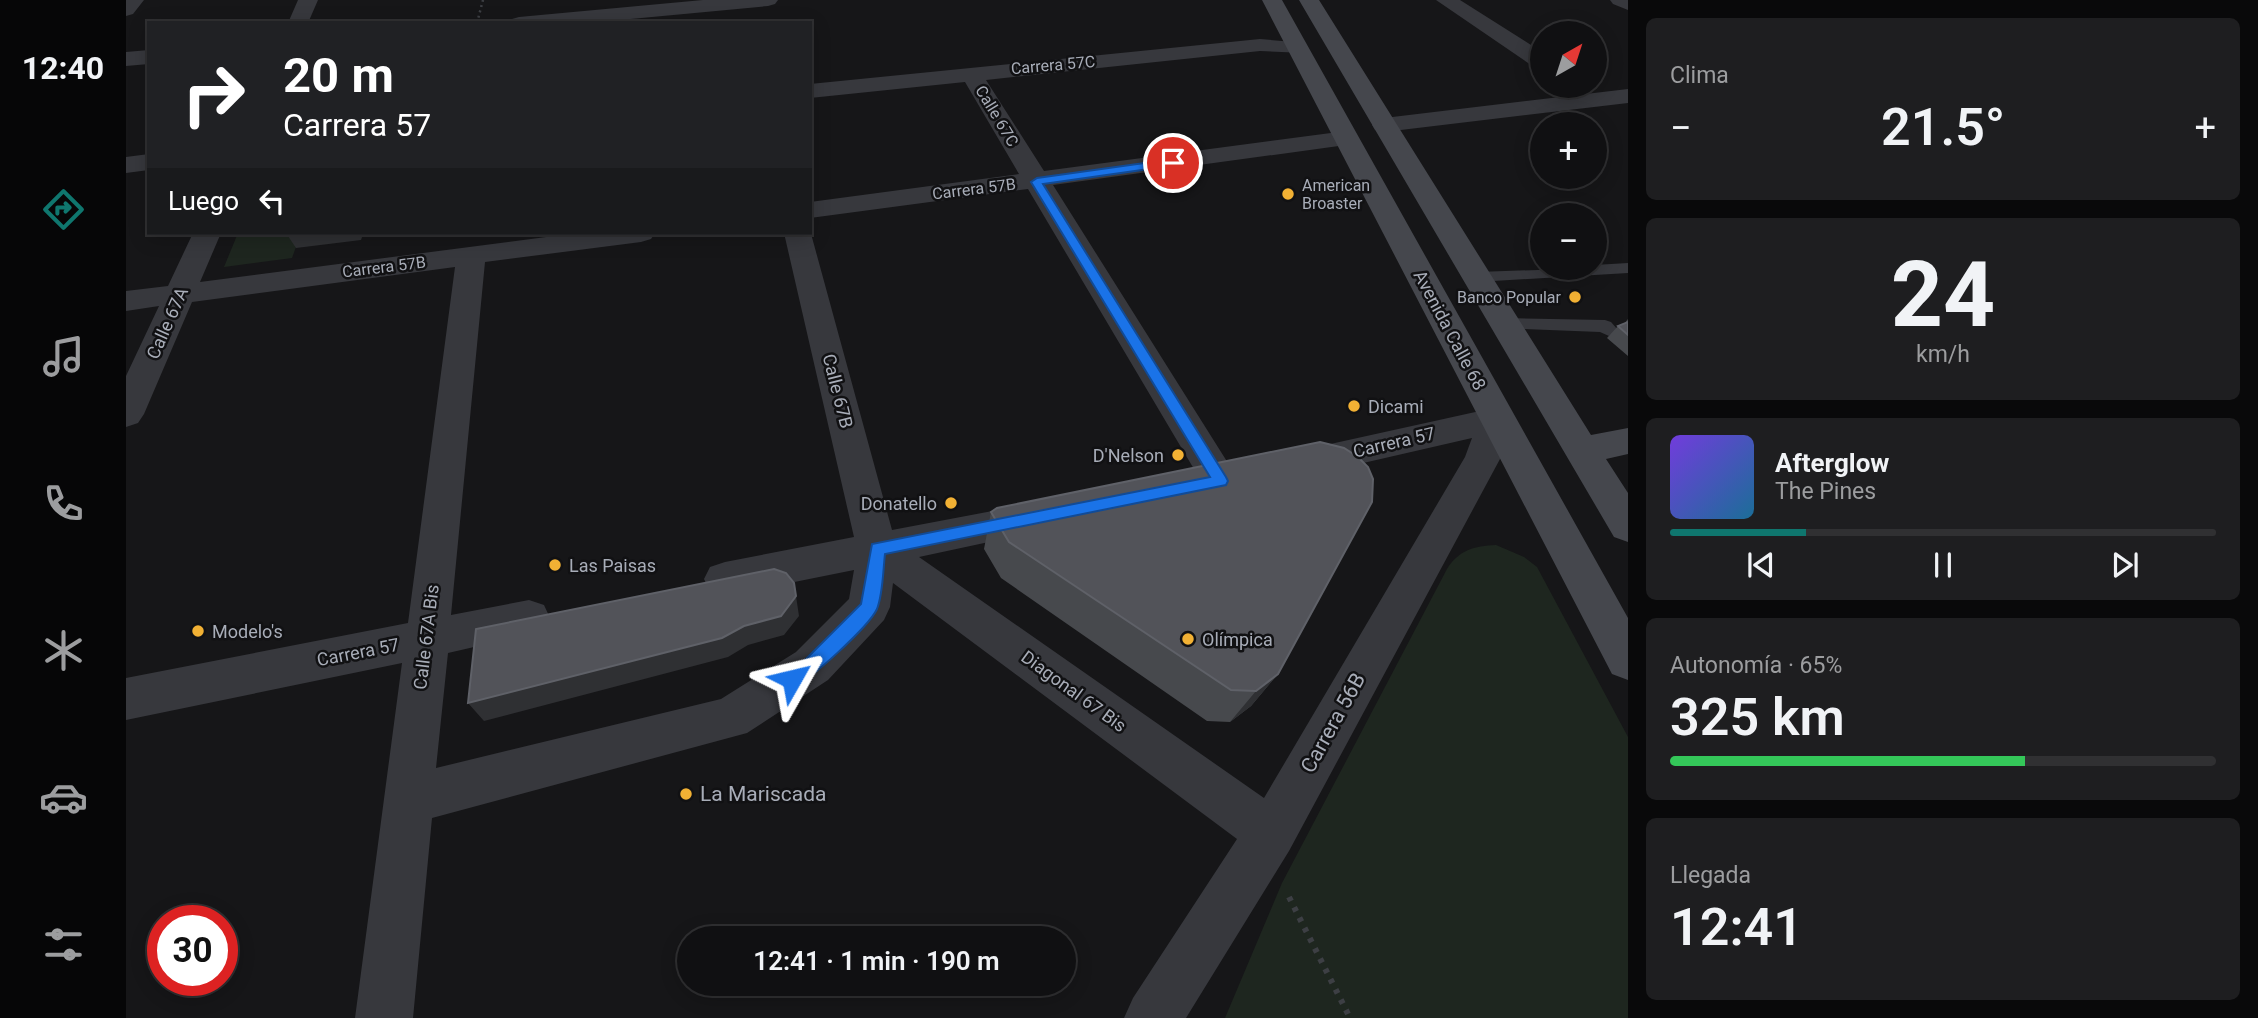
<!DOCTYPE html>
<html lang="es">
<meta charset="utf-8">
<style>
:root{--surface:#101012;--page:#1e1e20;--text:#f1f3f6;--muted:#9c9d9f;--line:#303032;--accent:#0f766e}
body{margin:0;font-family:Roboto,sans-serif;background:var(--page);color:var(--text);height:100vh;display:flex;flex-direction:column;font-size:26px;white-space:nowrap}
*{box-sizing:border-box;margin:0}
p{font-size:23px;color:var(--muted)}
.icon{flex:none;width:38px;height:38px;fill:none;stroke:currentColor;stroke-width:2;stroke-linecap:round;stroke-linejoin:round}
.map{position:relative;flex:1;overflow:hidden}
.side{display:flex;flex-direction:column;gap:18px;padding:18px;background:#09090a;width:630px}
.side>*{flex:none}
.guide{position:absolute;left:21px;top:21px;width:665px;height:214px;border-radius:0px;box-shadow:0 4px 18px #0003,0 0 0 2px var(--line);background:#202124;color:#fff;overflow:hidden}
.needle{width:46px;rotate:39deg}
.fabs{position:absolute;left:1404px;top:21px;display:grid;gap:14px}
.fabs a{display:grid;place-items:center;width:77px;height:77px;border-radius:50%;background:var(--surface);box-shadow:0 4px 18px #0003,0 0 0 2px var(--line);font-size:35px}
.speed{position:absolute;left:21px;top:905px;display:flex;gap:14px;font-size:35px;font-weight:700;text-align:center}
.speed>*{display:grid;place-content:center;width:91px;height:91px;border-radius:50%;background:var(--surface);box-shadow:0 4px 18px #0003,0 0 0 2px var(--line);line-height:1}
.speed .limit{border:10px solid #d22;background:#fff;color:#111}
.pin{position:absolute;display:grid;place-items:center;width:60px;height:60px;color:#fff;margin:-30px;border:4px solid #fff;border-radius:50%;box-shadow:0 2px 7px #0007}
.me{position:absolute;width:77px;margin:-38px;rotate:53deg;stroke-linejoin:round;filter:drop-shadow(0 0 5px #0008)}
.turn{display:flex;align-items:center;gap:24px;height:147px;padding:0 21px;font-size:32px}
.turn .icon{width:91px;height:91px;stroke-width:2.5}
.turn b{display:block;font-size:49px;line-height:60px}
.then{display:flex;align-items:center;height:66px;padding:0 21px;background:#0003;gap:14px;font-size:26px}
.big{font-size:52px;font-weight:600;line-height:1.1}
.side .tile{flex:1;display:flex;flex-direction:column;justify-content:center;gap:10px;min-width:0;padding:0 24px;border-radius:10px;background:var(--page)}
.side .dial{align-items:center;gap:0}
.dial b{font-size:91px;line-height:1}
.song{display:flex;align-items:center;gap:21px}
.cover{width:84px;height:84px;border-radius:10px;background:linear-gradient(135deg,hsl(260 70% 55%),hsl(200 70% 35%))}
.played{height:7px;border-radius:4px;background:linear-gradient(90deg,var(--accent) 25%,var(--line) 25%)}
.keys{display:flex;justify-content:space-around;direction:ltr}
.heat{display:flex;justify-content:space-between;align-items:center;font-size:38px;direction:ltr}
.charge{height:10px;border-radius:5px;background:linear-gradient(90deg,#34c759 65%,var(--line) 0)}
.trip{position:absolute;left:551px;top:926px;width:399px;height:70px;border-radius:35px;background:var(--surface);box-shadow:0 4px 18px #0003,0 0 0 2px var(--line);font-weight:600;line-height:70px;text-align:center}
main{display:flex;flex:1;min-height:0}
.tab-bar{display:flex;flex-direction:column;width:126px;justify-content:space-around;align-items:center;background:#060607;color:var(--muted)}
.tab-bar .icon{width:49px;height:49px}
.tab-bar .current{color:var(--accent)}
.tab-bar b{font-size:32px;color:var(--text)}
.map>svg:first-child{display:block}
</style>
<main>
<nav class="tab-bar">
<b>12:40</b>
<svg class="icon current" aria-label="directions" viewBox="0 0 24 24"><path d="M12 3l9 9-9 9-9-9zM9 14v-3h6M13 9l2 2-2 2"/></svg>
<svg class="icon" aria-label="music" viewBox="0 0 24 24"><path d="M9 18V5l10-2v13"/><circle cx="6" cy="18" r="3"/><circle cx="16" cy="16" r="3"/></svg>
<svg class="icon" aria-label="phone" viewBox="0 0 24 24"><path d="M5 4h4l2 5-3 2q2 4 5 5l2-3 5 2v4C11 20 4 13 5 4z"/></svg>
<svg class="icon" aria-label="climate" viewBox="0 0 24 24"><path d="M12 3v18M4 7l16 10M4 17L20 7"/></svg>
<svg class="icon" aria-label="car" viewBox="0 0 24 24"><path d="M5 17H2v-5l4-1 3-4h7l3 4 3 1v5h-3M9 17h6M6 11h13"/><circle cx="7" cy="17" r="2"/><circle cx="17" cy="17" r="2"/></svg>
<svg class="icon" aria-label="filters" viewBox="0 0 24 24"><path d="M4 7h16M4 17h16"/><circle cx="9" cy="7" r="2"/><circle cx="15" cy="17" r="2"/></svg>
</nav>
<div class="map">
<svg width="1502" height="1018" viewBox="0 0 1502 1018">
<rect width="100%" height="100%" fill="#161618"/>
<path fill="#1e261f" d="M112 233H175L166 258 98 267Z
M1370 545 1398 557 1411 567 1502 737V1018H1099L1156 883 1321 569C1333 550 1348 546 1370 545Z"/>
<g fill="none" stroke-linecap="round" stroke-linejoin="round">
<path stroke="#3d3f44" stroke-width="2.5" stroke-dasharray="2 3.5" stroke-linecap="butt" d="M351 23 357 0"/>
<path stroke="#3d3f44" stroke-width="6" stroke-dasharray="4.5 7" stroke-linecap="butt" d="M1163 897 1224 1018"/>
<path fill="#37383d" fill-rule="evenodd" d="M1502 263V273L1351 282 1343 277 1351 272 1468 268V265Z
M1379 318 1479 320 1485 322 1492 330 1483 336 1474 332 1373 328 1370 324 1373 320Z"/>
<path fill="#37383d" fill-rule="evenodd" d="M0 0H18L7 14 0 16Z
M172 0H192L182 23H162Z
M577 0H652L649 4 642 6 462 23H383L386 19 393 17Z
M1310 0H1334L1416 52V69L1408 67Z
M1484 0H1502V10L1487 4Z
M1134 39 1179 43 1182 48 1179 53 1134 51 860 80 918 171 1220 131 1229 133 1232 138 1229 143 1220 145 927 185 1107 471 1113 481 1107 491 1094 495 1081 491 902 189 684 218V202L893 174 839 82 684 98V84Z
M23 50V64L0 66V52Z
M1502 89V103L1258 132 1249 130 1246 125 1249 120 1258 118Z
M23 154V170L0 173V157Z
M684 230 766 530 914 502 928 506 933 517 928 528 793 557 1138 798 1339 457 1346 438 1172 478 1159 474 1154 464 1159 454 1372 407 1384 411 1390 420 1374 459 1163 851 1060 1018H998L1007 998 1111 839 767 583 764 607 758 620 702 680 621 733 306 818 287 1018H229L276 663 0 720V678L282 623 329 267 66 302 18 414 12 423 0 427V376L33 306 0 311V291L42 286 67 233H95L74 282 451 233H529L525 239 515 242 359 262 325 615 403 600 418 605 424 618 418 631 322 653 310 768 595 699 670 652 723 599 728 570 599 596 584 591 578 579 584 567 599 562 728 537 658 233H684Z"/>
<path fill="#45474d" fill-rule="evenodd" d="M1136 0H1156L1502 618V680L1486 674Z
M1173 0H1193L1465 435 1502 428V454L1480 459 1502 493V542L1488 537Z"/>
</g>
<path fill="#47494d" d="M1502 319V356L1481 338 1492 326 1498 324Z
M865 512 1152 674 1125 706 1104 722 1081 721 875 578 858 549Z"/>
<path fill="#2f3033" d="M160 233H250L237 234 235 240 170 248Z
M670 596 673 616 658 635 622 645 602 657 358 721 342 703Z
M1152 674 1125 706 1104 722 1130 691Z"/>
<path fill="#525359" stroke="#5f6168" stroke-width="2" d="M1502 322V335L1492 326Z
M1194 442 1218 448 1232 457 1242 467 1247 479 1246 502 1152 674 1130 691 1105 690 883 542 865 512 871 508Z
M648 569 660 573 668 583 670 596 655 616 618 626 596 638 342 703 350 629Z"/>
<path fill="#1a73e8" stroke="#114b97" stroke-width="2" d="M1047 159 1052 163 1051 165 917 184 1100 477 1102 481 1100 485 759 554C757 571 757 594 751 609 743 626 684 681 666 687L659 685 656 679 659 673 679 660 735 604 746 544 1084 477 905 182 911 178Z"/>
<g fill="#f2b134" stroke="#111113" stroke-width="2.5">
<circle cx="1162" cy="194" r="7"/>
<circle cx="1449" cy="297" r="7"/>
<circle cx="1228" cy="406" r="7"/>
<circle cx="1052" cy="455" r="7"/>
<circle cx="825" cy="503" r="7"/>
<circle cx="429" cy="565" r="7"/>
<circle cx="72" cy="631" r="7"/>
<circle cx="1062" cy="639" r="7"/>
<circle cx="560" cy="794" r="7"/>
</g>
<g text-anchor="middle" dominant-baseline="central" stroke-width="5" stroke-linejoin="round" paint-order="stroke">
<g font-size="16" fill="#a8adb8" stroke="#111113">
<text transform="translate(927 65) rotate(-5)">Carrera 57C</text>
<text transform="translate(871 116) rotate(59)">Calle 67C</text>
<text transform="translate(848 189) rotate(-7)">Carrera 57B</text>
<text transform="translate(258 267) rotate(-7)">Carrera 57B</text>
</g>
<g font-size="16" fill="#a8adb8" stroke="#111113" text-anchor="start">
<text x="1176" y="185">American<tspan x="1176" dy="18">Broaster</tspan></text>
<text x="1435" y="297" text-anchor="end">Banco Popular</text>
</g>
<g font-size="18" fill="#a8adb8" stroke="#111113">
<text transform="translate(41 323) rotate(-66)">Calle 67A</text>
<text transform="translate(1324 330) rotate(62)">Avenida Calle 68</text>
<text transform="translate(712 391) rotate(76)">Calle 67B</text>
<text transform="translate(1268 442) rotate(-13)">Carrera 57</text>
<text transform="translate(300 637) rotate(-83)">Calle 67A Bis</text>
<text transform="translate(232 652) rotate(-11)">Carrera 57</text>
<text transform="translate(948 691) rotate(36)">Diagonal 67 Bis</text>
</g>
<g font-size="18" fill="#a8adb8" stroke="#111113" text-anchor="start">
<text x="1242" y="406">Dicami</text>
<text x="1038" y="455" text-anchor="end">D'Nelson</text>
<text x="811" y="503" text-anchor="end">Donatello</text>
<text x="443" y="565">Las Paisas</text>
<text x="86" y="631">Modelo's</text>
<text x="1076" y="639">Olímpica</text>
</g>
<g font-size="21" fill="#a8adb8" stroke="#111113">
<text transform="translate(1207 723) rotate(-61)">Carrera 56B</text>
</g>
<g font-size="21" fill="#a8adb8" stroke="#111113" text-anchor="start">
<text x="574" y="794">La Mariscada</text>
</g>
</g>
</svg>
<div class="fabs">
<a><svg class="needle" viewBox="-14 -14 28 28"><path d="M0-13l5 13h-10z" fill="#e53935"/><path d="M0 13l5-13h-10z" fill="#9c9d9f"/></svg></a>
<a>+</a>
<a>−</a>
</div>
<div class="speed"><div class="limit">30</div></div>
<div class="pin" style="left:1047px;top:163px;background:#d93025"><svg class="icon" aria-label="arrive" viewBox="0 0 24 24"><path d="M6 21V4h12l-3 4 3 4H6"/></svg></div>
<svg class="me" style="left:666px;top:679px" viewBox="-20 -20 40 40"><path d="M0-17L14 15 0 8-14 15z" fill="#1a73e8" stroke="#fff" stroke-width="4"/></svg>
<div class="trip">12:41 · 1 min · 190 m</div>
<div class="guide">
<div class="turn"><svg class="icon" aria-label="right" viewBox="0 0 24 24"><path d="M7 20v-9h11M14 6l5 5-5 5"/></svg><div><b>20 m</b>Carrera 57</div></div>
<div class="then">Luego<svg class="icon" aria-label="left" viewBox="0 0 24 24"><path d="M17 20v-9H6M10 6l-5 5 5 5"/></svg></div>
</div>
</div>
<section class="side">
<div class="tile"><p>Clima</p>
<div class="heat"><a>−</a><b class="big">21.5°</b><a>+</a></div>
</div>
<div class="tile dial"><b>24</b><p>km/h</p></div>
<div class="tile">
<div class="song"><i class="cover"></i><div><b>Afterglow</b><p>The Pines</p></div></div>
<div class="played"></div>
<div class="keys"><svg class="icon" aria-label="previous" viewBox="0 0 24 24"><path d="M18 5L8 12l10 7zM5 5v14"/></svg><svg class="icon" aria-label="pause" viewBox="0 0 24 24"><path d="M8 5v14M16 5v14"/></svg><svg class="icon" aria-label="next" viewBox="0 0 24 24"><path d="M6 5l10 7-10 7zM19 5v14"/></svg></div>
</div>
<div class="tile"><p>Autonomía · 65%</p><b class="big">325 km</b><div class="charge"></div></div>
<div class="tile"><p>Llegada</p><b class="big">12:41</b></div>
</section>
</main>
